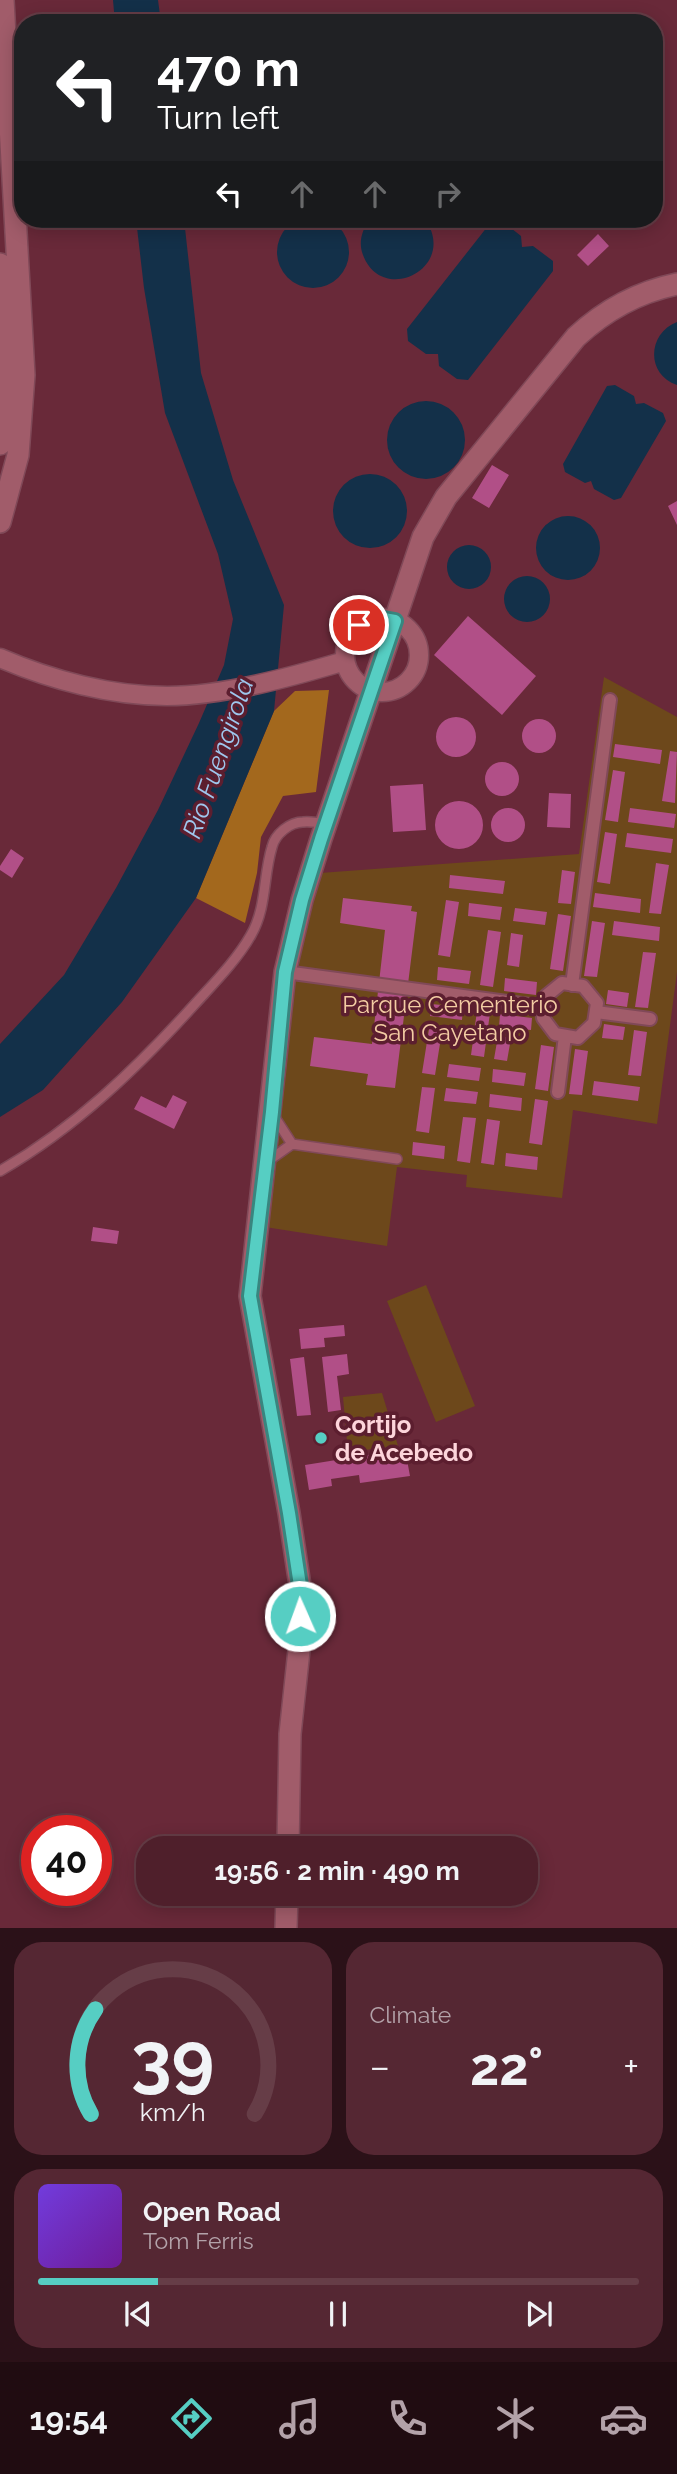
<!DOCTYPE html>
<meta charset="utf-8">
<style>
:root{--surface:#4f1f2b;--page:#552733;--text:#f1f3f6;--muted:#b3a2a9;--line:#663d47;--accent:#56cec3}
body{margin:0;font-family:Raleway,sans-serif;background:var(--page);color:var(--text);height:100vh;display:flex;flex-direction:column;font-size:26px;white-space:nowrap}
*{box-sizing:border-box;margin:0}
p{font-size:23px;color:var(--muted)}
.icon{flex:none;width:38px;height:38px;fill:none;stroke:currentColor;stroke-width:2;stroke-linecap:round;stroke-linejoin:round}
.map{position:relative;height:1928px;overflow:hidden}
.sheet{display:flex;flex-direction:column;gap:14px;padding:14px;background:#2b1118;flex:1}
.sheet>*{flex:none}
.hud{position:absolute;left:14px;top:14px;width:649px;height:214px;border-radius:28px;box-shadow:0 4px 18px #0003,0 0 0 2px var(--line);background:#202124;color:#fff;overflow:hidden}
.speed{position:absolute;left:21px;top:1815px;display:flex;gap:14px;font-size:35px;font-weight:700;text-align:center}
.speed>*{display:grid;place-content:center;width:91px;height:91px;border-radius:50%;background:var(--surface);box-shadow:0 4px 18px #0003,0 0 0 2px var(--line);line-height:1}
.speed .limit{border:10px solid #d22;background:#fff;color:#111}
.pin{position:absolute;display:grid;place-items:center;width:60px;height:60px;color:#fff;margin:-30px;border:4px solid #fff;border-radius:50%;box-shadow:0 2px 7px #0007}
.me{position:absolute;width:77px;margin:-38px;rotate:358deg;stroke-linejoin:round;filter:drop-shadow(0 0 5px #0008)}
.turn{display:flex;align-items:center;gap:24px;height:147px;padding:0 28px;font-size:32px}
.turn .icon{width:91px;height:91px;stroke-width:2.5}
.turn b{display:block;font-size:49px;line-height:60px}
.lanes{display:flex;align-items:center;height:66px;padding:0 28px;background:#0003;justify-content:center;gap:35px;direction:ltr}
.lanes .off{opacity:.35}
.big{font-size:52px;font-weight:700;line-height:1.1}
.sheet .card{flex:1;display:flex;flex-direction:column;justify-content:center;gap:10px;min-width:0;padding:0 24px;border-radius:28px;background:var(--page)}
.sheet .dial{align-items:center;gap:0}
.dial svg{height:182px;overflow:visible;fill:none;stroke:var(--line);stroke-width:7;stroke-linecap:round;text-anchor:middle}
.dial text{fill:var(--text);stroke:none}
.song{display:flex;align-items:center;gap:21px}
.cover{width:84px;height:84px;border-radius:10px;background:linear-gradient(135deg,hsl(260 70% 55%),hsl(280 70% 35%))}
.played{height:7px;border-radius:4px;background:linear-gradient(90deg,var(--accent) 20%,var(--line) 20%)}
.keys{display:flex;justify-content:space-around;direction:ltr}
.heat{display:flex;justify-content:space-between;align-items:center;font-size:38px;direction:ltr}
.sheet .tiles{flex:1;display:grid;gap:14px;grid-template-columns:1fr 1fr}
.card:last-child{grid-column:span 2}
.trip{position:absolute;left:136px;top:1836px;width:402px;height:70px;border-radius:28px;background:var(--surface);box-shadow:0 4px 18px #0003,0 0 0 2px var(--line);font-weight:700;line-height:70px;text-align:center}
.tab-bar{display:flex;height:112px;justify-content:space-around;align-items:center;background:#200c11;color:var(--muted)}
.tab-bar .icon{width:49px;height:49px}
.tab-bar .active{color:var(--accent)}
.tab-bar b{font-size:32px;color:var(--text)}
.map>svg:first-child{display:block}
</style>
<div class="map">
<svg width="677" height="1928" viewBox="0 0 677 1928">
<rect width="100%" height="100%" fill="#692939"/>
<path fill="#6d481b" d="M604 677 677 717V972L657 1124 573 1110 562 1198 466 1187 467 1175 397 1167 387 1246 265 1227 293 971 320 873 579 854Z
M426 1285 475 1406 436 1422 387 1301Z
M382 1393 398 1446 348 1452 343 1397Z"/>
<path fill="#a3681d" d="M329 690 316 792 283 796 261 837 257 873 245 923 196 898 274 711 295 691Z"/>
<path fill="#133049" d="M113 0H158L161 23H115Z
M277 252a36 36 0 1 1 72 0a36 36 0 1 1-72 0Z
M136 219H184L201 373 233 480 284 605 274 711 196 898 122 1002 43 1090 0 1117V1044L64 975 116 888 158 810 199 723 224 665 233 619 218 554 165 413 144 288Z
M370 219H425C459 268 382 306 363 255 358 242 362 230 370 219Z
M502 221 521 236 522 247 533 246 553 261V271L468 380 457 379 439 366 438 354H426L408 341 407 329 491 222Z
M677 322V385C645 374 648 333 677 322Z
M615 385 634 396 636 404 644 403 663 413 666 421 621 498 614 500 594 489 591 481 585 483 565 472 563 464 607 386Z
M387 440a39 39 0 1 1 78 0a39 39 0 1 1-78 0Z
M333 511a37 37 0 1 1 74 0a37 37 0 1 1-74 0Z
M536 548a32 32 0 1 1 64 0a32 32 0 1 1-64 0Z
M447 567a22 22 0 1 1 44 0a22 22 0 1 1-44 0Z
M504 599a23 23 0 1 1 46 0a23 23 0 1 1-46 0Z"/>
<path fill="#b14f87" d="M598 234 609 246 588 266 577 255Z
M492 465 509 475 489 508 472 498Z
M677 501V525L668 506Z
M468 616 536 676 502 715 434 655Z
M436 737a20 20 0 1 1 40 0a20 20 0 1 1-40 0Z
M522 736a17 17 0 1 1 34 0a17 17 0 1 1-34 0Z
M615 744 662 750 660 764 613 757Z
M670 751 677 752 675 803 662 801Z
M485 779a17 17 0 1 1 34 0a17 17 0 1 1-34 0Z
M613 770 625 772 618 822 605 820Z
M423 784 426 830 393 832 390 786Z
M549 793 571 794 570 828 547 827Z
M435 825a24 24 0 1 1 48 0a24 24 0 1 1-48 0Z
M491 825a17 17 0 1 1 34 0a17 17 0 1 1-34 0Z
M630 808 676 814 674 828 628 822Z
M605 832 617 834 610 884 597 882Z
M627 833 673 839 671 853 625 847Z
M11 849 24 858 12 878 0 870V866Z
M656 863 669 865 661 914 649 913Z
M562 870 575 872 571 904 558 903Z
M450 875 505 881 503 894 449 888Z
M595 893 641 899 640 913 593 907Z
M343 898 412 906 411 911 417 912 395 1088 366 1085 368 1074 310 1066 314 1037 372 1044 385 930 340 923Z
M446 900 459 902 450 957 438 955Z
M469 903 502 907 500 920 468 916Z
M515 908 547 912 545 925 513 921Z
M558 914 571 916 563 971 550 969Z
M592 921 605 923 597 977 584 976Z
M614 921 660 927 659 941 612 935Z
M488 930 501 932 493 987 480 985Z
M511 933 523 935 519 967 507 965Z
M643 952 656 953 648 1008 635 1007Z
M438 967 471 971 469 984 437 980Z
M505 978 537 982 536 995 504 991Z
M608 990 629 993 627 1007 606 1004Z
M431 1004 463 1007 462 1020 430 1016Z
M477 1011 490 1013 484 1057 471 1055Z
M500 1014 532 1018 531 1030 499 1027Z
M604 1024 625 1027 623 1040 602 1038Z
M429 1029 442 1031 435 1075 422 1073Z
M634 1030 647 1032 641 1076 628 1075Z
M498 1036 511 1038 507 1061 494 1059Z
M541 1045 554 1047 548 1091 535 1089Z
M575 1049 588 1051 582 1095 569 1094Z
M449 1064 481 1068 479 1081 447 1077Z
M493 1069 526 1073 524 1086 492 1082Z
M594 1081 640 1087 638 1101 592 1095Z
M422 1087 435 1088 429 1133 416 1131Z
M446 1088 478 1092 476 1104 444 1101Z
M490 1094 522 1098 521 1111 489 1107Z
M173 1095 187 1102 174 1129 134 1109 141 1096 166 1108Z
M535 1099 548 1101 542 1145 529 1143Z
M463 1117 476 1118 470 1163 457 1161Z
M487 1119 500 1121 494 1165 481 1163Z
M413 1142 445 1146 444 1159 412 1155Z
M506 1153 538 1157 537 1170 505 1166Z
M93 1227 119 1231 117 1244 91 1241Z
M344 1325 345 1336 324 1338 325 1347 301 1349 299 1329Z
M347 1354 349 1374 337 1376 341 1410 328 1412 322 1357Z
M304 1357 311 1415 297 1416 290 1359Z
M405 1449 410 1476 360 1483 359 1475 331 1479 332 1486 309 1490 305 1465Z"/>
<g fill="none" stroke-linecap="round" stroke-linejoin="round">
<g stroke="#804958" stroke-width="12">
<path id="service" d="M274 1116 292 1144
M268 1161 292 1144 397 1159
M0 1171C75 1128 137 1068 194 1005 214 983 237 960 251 935 267 907 263 876 272 847 275 834 290 822 303 822 310 821 318 823 325 823"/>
</g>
<g stroke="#804958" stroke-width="16">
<path id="pedestrian" d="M285 972 544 1007
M562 983 583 986 597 1003 594 1023 578 1038 555 1034 543 1018 546 996Z
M572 985 610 700
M596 1012 650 1019
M558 1092 565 1036"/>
</g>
<g stroke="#804958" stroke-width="21">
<path id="minor" d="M345 655a37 37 0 1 1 74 0a37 37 0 1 1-74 0Z
M0 658C51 680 111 696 167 696 223 696 291 677 345 661"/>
</g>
<g stroke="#804958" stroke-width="24">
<path id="tertiary" d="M0 264 5 375 0 444
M0 522 18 455 24 375 3 0
M288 1848 290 1734 300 1641 301 1592 289 1513 250 1296 285 972 302 900 321 839 423 537 446 497 576 337C605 310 638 292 677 284
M286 1928 287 1894"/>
</g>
<use href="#service" stroke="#a15c6a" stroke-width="9"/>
<use href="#pedestrian" stroke="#a15c6a" stroke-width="12"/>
<use href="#minor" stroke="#a15c6a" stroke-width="18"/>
<use href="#tertiary" stroke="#a15c6a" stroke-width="21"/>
</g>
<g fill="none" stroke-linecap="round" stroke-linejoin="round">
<g stroke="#38867f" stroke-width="18">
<path id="route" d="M300 1616 301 1592 289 1513 250 1296 272 1112 285 972 302 900 321 839 395 621 378 618 359 625"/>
</g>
<use href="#route" stroke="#56cec3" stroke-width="12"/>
</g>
<circle fill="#56cec3" stroke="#5c1e2f" stroke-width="2.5" cx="321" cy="1438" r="7"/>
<g text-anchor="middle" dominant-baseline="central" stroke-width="7" stroke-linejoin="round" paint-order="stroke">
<g font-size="24" fill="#f3cca3" stroke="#5c1e2f">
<text x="450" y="1004">Parque Cementerio<tspan x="450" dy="28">San Cayetano</tspan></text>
</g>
<g font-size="24" font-weight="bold" fill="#fdd5db" stroke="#5c1e2f" text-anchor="start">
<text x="335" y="1424">Cortijo<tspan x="335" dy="28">de Acebedo</tspan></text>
</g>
<g font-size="26" font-style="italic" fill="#9ec7ed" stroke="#5c1e2f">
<text transform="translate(218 758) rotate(-71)">Rio Fuengirola</text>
</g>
</g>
</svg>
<div class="speed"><div class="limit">40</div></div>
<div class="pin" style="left:359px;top:625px;background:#d93025"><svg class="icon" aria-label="arrive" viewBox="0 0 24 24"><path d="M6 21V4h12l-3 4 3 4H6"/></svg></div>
<svg class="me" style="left:300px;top:1616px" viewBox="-20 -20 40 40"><circle r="17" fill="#56cec3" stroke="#fff" stroke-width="3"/><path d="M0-11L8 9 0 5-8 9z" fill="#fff"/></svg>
<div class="trip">19:56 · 2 min · 490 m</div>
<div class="hud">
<div class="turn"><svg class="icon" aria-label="left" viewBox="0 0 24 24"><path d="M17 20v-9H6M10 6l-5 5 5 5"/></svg><div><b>470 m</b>Turn left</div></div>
<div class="lanes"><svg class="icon" aria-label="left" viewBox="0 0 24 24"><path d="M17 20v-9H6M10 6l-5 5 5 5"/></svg><svg class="icon off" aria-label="ahead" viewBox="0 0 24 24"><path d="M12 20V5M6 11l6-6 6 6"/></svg><svg class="icon off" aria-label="ahead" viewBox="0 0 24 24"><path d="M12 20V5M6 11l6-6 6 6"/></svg><svg class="icon off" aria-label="right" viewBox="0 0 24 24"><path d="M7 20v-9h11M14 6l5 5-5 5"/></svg></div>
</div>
</div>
<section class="sheet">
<div class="tiles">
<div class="card dial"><svg viewBox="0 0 100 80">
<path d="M14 69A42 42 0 1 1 86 69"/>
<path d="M14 69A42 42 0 0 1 16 23" stroke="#56cec3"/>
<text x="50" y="56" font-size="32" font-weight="700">39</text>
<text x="50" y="72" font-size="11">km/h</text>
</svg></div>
<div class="card"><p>Climate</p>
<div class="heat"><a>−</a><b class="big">22°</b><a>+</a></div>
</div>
<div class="card">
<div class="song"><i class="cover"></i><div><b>Open Road</b><p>Tom Ferris</p></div></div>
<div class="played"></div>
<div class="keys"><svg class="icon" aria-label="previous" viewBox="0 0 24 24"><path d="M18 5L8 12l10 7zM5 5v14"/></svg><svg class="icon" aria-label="pause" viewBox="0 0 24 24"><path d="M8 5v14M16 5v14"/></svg><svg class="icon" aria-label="next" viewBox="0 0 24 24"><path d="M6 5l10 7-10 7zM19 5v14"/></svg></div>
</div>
</div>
</section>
<nav class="tab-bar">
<b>19:54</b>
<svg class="icon active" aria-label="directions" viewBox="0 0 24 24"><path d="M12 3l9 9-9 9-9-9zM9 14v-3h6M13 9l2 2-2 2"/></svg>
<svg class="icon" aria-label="music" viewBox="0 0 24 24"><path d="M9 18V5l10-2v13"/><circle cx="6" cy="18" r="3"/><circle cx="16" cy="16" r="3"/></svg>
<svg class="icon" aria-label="phone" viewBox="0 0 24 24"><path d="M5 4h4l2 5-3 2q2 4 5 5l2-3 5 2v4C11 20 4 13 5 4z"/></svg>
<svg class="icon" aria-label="climate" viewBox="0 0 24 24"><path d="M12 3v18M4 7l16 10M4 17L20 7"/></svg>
<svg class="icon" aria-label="car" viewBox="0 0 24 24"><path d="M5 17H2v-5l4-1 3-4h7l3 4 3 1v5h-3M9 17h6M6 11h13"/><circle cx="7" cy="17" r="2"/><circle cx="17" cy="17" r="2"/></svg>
</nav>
